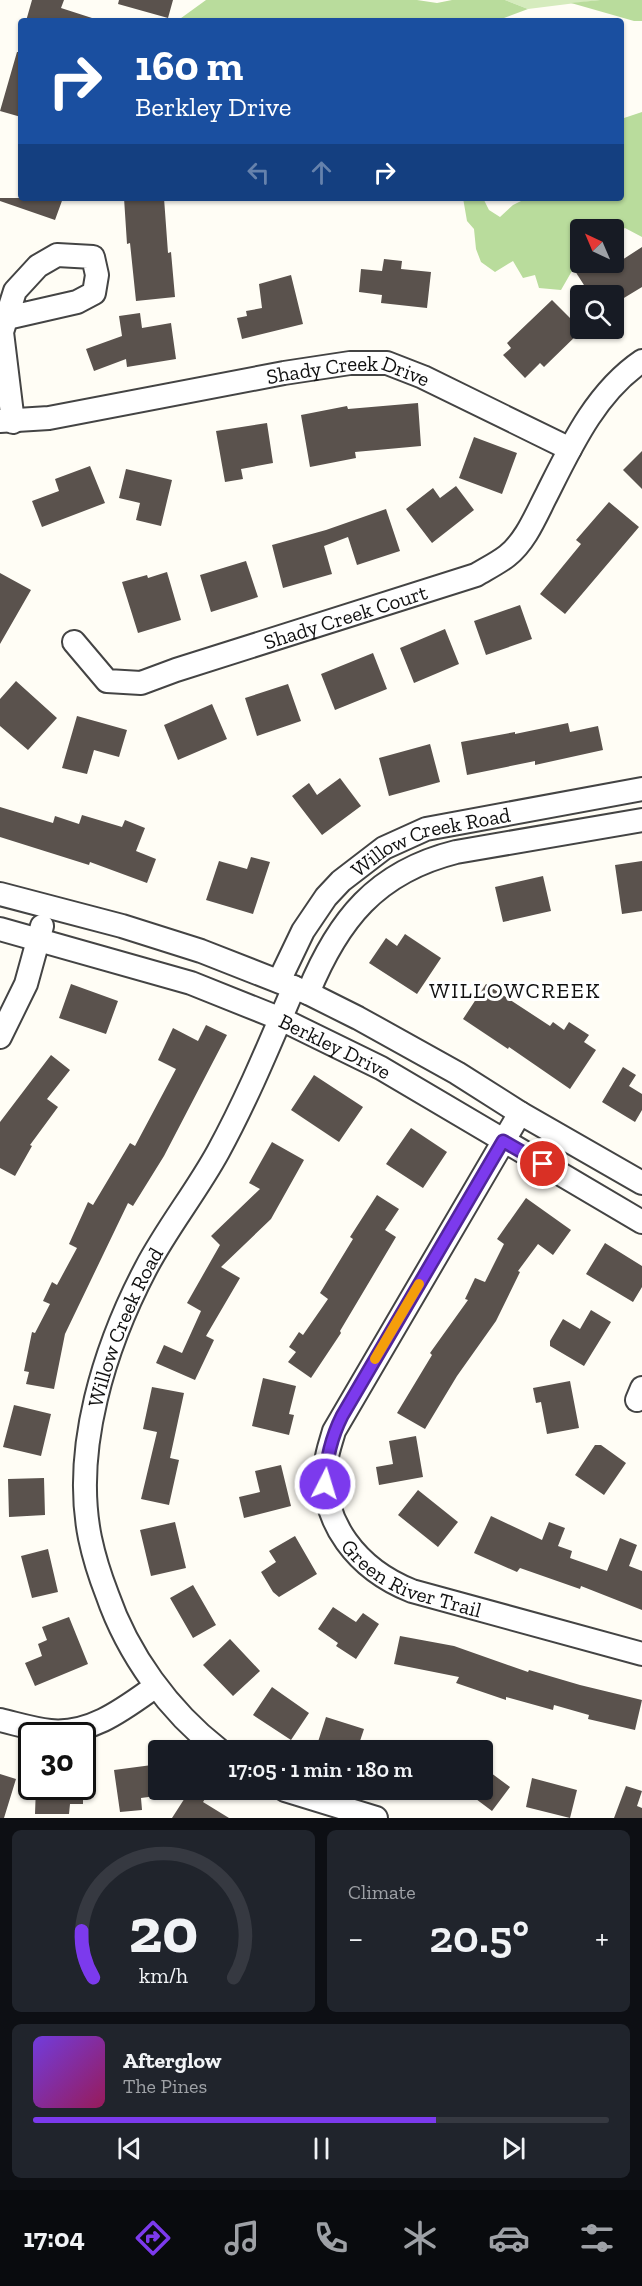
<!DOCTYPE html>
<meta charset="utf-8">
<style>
:root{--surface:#171b24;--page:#20242c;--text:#f1f3f6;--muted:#9ea1a6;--line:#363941;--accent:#7c3aed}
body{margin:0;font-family:"Zilla Slab",serif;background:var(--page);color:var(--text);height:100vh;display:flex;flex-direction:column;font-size:22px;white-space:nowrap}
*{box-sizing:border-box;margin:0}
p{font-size:20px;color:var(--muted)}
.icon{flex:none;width:33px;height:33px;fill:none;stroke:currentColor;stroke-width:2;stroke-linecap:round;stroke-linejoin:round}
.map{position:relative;height:1818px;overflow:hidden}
.sheet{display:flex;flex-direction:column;gap:12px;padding:12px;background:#0d0f14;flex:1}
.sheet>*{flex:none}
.guide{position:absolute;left:18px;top:18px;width:606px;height:183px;border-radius:6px;box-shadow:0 2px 4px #0004;background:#1a4fa0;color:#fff;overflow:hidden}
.needle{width:39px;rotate:316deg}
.buttons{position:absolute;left:570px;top:219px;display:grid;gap:12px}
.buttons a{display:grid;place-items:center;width:54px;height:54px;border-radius:6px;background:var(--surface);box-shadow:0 2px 4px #0004;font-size:30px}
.speed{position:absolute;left:18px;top:1722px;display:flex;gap:12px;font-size:30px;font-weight:700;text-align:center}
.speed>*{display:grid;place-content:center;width:78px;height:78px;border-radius:50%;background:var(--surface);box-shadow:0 2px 4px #0004;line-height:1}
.speed .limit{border:3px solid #111;border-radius:9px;background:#fff;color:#111}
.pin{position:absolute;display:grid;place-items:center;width:51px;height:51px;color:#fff;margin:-26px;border:3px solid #fff;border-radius:50%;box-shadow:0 2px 6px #0007}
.me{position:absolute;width:66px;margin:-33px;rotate:5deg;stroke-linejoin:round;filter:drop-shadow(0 0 4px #0008)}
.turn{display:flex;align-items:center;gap:21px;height:126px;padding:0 18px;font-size:27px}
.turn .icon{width:78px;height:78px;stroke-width:2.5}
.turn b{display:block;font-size:42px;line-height:51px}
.lanes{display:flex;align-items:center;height:57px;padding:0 18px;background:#0003;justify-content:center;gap:30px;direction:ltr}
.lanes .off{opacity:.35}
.big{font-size:45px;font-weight:600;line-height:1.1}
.sheet .widget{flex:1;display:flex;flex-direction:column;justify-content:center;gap:9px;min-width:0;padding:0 21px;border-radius:9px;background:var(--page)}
.sheet .dial{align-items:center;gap:0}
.dial svg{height:156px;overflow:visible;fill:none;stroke:var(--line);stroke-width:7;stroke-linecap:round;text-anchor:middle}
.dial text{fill:var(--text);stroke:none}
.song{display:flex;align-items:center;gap:18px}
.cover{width:72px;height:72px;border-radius:9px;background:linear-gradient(135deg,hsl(260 70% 55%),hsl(330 70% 35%))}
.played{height:6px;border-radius:3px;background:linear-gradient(90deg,var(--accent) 70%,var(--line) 70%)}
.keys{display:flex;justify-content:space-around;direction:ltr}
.heat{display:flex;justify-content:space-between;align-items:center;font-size:33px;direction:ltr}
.sheet .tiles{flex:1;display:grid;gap:12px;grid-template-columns:1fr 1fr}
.widget:last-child{grid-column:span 2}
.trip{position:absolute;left:148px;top:1740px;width:345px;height:60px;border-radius:6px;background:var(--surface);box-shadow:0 2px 4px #0004;font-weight:600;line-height:60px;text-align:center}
.tab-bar{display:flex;height:96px;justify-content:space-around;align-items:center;background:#090b0e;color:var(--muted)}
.tab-bar .icon{width:42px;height:42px}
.tab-bar .on{color:var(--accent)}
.tab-bar b{font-size:27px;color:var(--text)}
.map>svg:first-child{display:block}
</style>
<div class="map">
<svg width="642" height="1818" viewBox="0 0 642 1818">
<rect width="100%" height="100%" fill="#fffdf5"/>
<path fill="#d5ebbd" d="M505 0H600L528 9Z"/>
<path fill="#b9dc9c" d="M206 0H417L437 3 452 0H505L528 9 496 21H177Z
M600 0H642V21H634L571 3Z
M642 112V237L625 228 614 234V230H580V257L561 290 539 288 535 275 523 278 513 261 495 272 481 262 476 249 474 229 467 221 463 198H483L489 210 500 217 513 205 527 198H621V119Z"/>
<path fill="#5a524d" d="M32 0H64L61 8 92 18V21H26Z
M119 0H173L168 18 118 4Z
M17 52H21V117L0 111Z
M0 198H63L55 220 0 201Z
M124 198H164L168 253 171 252 175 297 136 301 130 243 127 244Z
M642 247V287L614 304V296H591L575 271 589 262H600L605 271Z
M384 259 402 261 401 269 431 272 427 308 381 303 382 295 359 292 361 269 382 271Z
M291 275 303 324 242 339 237 318 247 316 246 311 262 308 259 284Z
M552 300 582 330 544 367 540 363 525 378 503 355 511 348 507 343Z
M140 313 142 328 171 323 176 359 127 367 126 359 94 371 86 349 122 336 119 316Z
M418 403 421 446 355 452 356 458 310 467 301 415 347 406 348 409Z
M267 423 273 463 241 469 243 479 225 482 216 431Z
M474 437 517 453 502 494 459 478Z
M642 451V489L623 470Z
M90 466 105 503 42 527 32 501 59 491 55 479Z
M126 469 172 480 161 526 136 520 140 503 119 498Z
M456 486 474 510 432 543 406 509 433 488 440 498Z
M609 502 639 527 565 614 540 594 581 544 576 540Z
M386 509 400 551 357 565 348 537 324 546 332 574 283 588 272 545 326 530Z
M246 561 258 597 211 612 200 575Z
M167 572 181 620 138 633 122 582 147 575 148 578Z
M0 573 31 590 0 644Z
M520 605 532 639 486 655 474 621Z
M445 629 459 664 414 683 400 648Z
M373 653 387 689 335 710 321 674Z
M16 681 57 718 28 750 0 726V699Z
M288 684 301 721 257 736 245 698Z
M212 704 227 739 178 760 164 725Z
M77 716 127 730 119 757 94 750 87 774 62 768Z
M568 723 570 732 598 726 603 750 535 765V761L467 775 461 742 515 732V734Z
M430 744 440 782 389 796 379 758Z
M340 778 361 806 322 835 292 796 309 783 317 795Z
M0 807 53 823 55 816 79 824 82 815 122 827 125 820 145 828 136 851 156 859 147 883 90 862 89 865 0 837Z
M251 857 270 862 253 914 206 900 219 861 247 869Z
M642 861V911L622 914 615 865Z
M543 876 551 911 503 922 495 887Z
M405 934 441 958 417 994 369 963 386 938 397 946Z
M71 984 118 1001 106 1034 59 1018Z
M486 984 550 1026 553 1022 564 1030 569 1022 589 1035 584 1042 596 1050 570 1089 509 1047 508 1049 463 1019Z
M206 1025 227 1035 164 1156 133 1206 128 1203 65 1334 54 1389 26 1384 29 1372 24 1371 32 1332 35 1333 50 1304 43 1301 52 1282 57 1285 77 1248 69 1244 88 1202 93 1205 130 1143 135 1146 176 1069 158 1060 173 1028 198 1041Z
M51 1055 70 1070 47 1099 58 1107 30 1145 32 1146 15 1176 0 1168V1122Z
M623 1067 636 1075 629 1086 642 1094V1110L635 1122 602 1102Z
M314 1075 363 1107 339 1142 291 1110Z
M411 1128 447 1152 423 1188 386 1164Z
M272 1142 304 1160 271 1219 221 1267 240 1278 206 1336 214 1340 195 1380 156 1363 164 1345 182 1353 201 1311 187 1303 220 1245 211 1236 260 1189 249 1183Z
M377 1195 399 1209 385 1230 396 1237 340 1331 341 1333 311 1378 288 1362 296 1352 289 1347 299 1332 303 1335 328 1299 320 1293 353 1239 350 1237Z
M526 1198 571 1230 553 1255 538 1244 518 1271 520 1272 496 1321 457 1376 425 1429 397 1413 432 1355 430 1353 468 1300 465 1299 475 1278 485 1282 504 1244 497 1239Z
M605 1243 642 1266V1287L633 1302 586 1274Z
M591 1310 611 1322 584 1366 550 1346V1341L563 1319 580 1329Z
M263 1378 296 1386 289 1414 294 1415 289 1435 252 1426Z
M570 1381 579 1428 547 1434 541 1402 536 1403 533 1388Z
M152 1387 184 1393 170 1458 179 1460 169 1505 141 1499 157 1432 143 1429Z
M14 1405 51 1414 41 1456 3 1447Z
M416 1436 423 1477 379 1485 376 1467 393 1464 389 1441Z
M595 1445H601L626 1463 604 1495 575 1475Z
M281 1465 291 1506 244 1518 239 1497 260 1492 255 1471Z
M44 1478 45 1515 9 1517 8 1479Z
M418 1490 458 1522 438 1547 398 1515Z
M491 1516 542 1540 549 1522 565 1528 558 1546 572 1551 570 1558 607 1571 620 1538 637 1545 629 1566 642 1571V1610L581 1586 580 1589 520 1568 517 1572 474 1553Z
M175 1522 186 1568 151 1576 140 1530Z
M295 1536 317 1574 279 1597 273 1592 261 1572 276 1562 269 1551Z
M48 1549 58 1592 32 1598 21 1556Z
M193 1585 216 1625 193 1638 170 1598Z
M333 1607 356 1622 363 1613 379 1624 356 1659 336 1646 338 1643 318 1629Z
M69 1617 88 1664 35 1686 25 1663 42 1656 38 1644 47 1640 42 1627Z
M400 1636 454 1646 528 1672 529 1670 580 1685 642 1700 635 1730 588 1719 589 1715 554 1705 553 1710 506 1697V1700L456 1683 459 1677 394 1664Z
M230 1639 260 1671 233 1696 203 1665Z
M272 1687 309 1713 291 1740 253 1715Z
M326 1717 364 1729 357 1750H325L316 1748Z
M152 1765 156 1796 141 1798 142 1810 120 1812 114 1770Z
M483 1767 510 1787 492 1811 464 1790H483Z
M0 1774 16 1779 4 1818H0Z
M532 1778 577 1790 570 1818 526 1807Z
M36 1786H83V1804H70L69 1814H35Z
M626 1786 642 1791 637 1806 642 1808V1818H614Z
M190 1790H201L208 1794 203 1802 229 1818H172Z"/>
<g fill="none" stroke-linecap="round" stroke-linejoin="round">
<g stroke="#444" stroke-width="26">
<g id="minor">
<path d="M7 318 77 302 94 293 97 275 93 257 57 255 38 266 15 291 2 332 13 422"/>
<path id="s1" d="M0 421 49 418 284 373 350 363H387L423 377 570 449"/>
<path id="s2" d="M74 642 107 681 141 683 176 670 476 575C486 569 498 563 507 556 526 541 536 515 547 494 571 446 596 392 642 361"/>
<path d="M0 894 122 926 201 951 308 993 358 1018 457 1073 520 1113 642 1183"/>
<path id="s3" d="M0 929 191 983 281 1019 381 1068 642 1222"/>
<path id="s4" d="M279 981 303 931 326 897 341 881 384 848 426 829 642 789"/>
<path d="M308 993C338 920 376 872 456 852L642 820"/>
<path d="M0 1037 26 984 42 926"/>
<path id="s5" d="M520 1113 334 1431C331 1442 327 1452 326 1463 319 1523 359 1570 412 1591L642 1654"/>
<path d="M637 1400 642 1388"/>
<path d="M0 1720C17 1724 33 1729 50 1731 91 1735 125 1708 156 1686"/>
<path id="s6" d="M219 1750C169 1711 128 1655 107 1594 100 1576 94 1557 90 1538 72 1449 105 1346 146 1268 167 1228 196 1192 218 1152 247 1099 270 1043 294 987"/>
<path d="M285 1790 376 1818"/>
</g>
</g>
<use href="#minor" stroke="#fff" stroke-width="22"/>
</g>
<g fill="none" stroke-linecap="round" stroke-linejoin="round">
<g stroke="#51269a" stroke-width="15">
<path id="route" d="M325 1484C326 1459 331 1438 342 1416L503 1141 543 1164"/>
</g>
<use href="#route" stroke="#7c3aed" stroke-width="10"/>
<path stroke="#f59e0b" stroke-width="10" d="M375 1359 419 1284"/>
</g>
<g text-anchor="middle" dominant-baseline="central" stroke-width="6" stroke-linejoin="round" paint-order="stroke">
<g font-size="21" fill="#111" stroke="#fff">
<text stroke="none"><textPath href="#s1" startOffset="354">Shady Creek Drive</textPath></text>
<text stroke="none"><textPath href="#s2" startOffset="300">Shady Creek Court</textPath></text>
<text stroke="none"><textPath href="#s4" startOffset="219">Willow Creek Road</textPath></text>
<text stroke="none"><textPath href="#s3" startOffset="356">Berkley Drive</textPath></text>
<text stroke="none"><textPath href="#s6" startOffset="471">Willow Creek Road</textPath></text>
<text stroke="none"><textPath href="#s5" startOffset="562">Green River Trail</textPath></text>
</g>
<g font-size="22" letter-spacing="1.5" fill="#111" stroke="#fff">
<text x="515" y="990">WILLOWCREEK</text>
</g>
</g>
</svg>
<div class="buttons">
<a><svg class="needle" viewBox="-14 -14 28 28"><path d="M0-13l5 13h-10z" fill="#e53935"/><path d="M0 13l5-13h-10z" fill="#9ea1a6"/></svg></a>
<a><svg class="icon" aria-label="search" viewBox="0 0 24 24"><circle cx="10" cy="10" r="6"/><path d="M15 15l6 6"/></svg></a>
</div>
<div class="speed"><div class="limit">30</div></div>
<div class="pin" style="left:543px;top:1164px;background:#d93025"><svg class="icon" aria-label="arrive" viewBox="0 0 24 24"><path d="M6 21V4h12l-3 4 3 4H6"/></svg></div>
<svg class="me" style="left:325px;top:1484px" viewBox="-20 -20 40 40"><circle r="17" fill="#7c3aed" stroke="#fff" stroke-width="3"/><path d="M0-11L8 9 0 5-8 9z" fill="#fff"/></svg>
<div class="trip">17:05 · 1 min · 180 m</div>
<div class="guide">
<div class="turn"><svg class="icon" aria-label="right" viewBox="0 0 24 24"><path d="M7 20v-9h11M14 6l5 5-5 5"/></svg><div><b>160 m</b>Berkley Drive</div></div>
<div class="lanes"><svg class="icon off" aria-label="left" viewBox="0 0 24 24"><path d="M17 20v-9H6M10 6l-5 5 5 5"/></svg><svg class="icon off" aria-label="ahead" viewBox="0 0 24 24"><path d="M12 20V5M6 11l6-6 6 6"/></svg><svg class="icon" aria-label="right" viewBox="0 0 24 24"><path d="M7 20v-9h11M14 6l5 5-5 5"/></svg></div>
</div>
</div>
<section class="sheet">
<div class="tiles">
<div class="widget dial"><svg viewBox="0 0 100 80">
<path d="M14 69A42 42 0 1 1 86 69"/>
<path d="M14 69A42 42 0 0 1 8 45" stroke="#7c3aed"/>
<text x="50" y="56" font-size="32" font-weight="700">20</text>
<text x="50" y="72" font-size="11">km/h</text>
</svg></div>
<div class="widget"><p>Climate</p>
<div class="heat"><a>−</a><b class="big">20.5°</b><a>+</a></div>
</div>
<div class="widget">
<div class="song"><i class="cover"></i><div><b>Afterglow</b><p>The Pines</p></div></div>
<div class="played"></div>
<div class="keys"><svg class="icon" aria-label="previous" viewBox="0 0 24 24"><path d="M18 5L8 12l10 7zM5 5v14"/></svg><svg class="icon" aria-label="pause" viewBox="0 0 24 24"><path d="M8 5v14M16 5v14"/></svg><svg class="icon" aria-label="next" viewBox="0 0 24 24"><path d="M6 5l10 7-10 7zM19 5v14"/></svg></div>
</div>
</div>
</section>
<nav class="tab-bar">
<b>17:04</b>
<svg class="icon on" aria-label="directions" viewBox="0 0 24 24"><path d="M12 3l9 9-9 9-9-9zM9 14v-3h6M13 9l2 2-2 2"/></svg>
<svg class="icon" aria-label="music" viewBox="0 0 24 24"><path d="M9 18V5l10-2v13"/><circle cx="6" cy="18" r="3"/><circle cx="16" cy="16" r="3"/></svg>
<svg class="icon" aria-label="phone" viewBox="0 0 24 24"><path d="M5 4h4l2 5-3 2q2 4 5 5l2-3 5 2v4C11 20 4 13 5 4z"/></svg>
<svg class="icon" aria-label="climate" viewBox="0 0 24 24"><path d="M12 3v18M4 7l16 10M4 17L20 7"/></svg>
<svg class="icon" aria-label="car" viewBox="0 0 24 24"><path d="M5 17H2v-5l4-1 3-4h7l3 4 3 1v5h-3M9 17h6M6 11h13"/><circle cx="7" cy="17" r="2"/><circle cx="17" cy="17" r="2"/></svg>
<svg class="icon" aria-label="filters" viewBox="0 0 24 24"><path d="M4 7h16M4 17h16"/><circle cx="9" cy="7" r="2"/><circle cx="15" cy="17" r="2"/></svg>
</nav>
